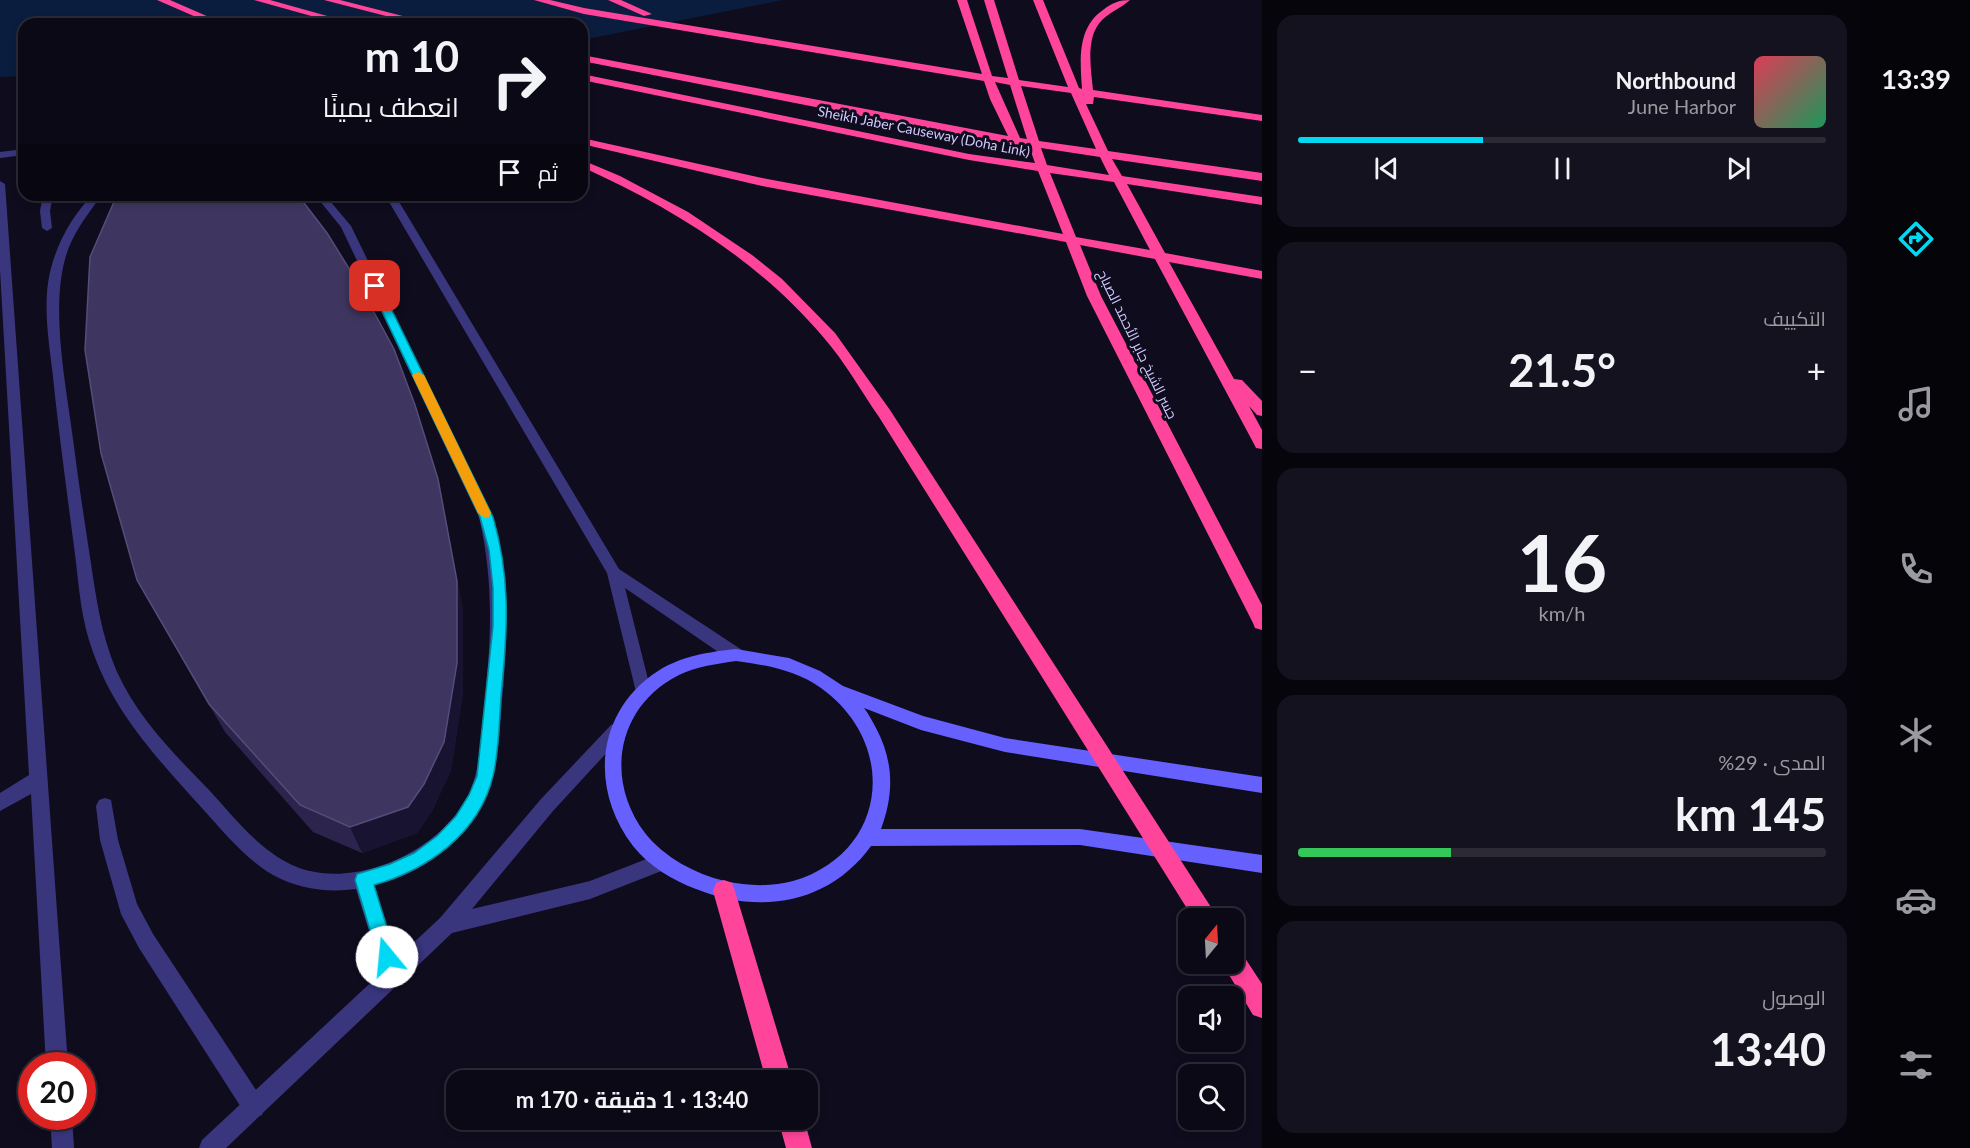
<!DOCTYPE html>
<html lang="ar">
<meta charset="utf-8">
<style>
:root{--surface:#0b0916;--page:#14121f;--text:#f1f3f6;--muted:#9a9aa1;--line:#2b2a35;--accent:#00d8f4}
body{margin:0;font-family:Lato,Cairo,sans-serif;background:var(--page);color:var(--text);direction:rtl;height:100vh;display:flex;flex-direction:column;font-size:22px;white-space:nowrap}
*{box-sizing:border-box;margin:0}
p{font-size:20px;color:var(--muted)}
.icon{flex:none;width:33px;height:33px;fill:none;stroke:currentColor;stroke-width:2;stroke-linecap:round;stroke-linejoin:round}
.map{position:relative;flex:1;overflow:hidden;direction:ltr}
.side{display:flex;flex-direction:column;gap:15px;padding:15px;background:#06050c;width:600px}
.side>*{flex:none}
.hud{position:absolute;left:18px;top:18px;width:570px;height:183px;border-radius:18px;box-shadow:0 3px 9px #0003,0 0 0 2px var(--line);direction:rtl;background:#0b0916;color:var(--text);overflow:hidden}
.needle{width:39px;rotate:18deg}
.controls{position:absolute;left:1178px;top:908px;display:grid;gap:12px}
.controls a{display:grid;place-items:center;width:66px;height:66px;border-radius:12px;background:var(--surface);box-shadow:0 3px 9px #0003,0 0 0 2px var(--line);font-size:30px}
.speed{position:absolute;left:18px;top:1052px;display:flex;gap:12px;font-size:30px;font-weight:700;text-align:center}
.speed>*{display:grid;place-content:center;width:78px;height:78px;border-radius:50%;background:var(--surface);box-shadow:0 3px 9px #0003,0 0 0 2px var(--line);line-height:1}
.speed .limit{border:9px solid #d22;background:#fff;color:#111}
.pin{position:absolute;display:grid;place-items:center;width:51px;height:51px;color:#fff;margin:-26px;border-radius:12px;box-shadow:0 3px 9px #0006}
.me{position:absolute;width:66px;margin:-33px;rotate:343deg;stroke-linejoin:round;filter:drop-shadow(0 0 4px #0008)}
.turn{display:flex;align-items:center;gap:21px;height:126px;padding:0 30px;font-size:27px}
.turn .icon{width:78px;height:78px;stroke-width:2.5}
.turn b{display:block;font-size:42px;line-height:51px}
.then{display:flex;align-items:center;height:57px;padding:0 30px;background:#0003;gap:12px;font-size:22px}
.big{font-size:45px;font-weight:700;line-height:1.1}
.side .card{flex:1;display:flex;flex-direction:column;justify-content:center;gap:9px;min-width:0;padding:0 21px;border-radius:18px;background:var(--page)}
.side .dial{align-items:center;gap:0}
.dial b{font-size:78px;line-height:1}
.song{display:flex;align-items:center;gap:18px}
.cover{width:72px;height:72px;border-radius:9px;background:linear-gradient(135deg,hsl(350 70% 55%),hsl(150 70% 35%))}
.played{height:6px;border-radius:3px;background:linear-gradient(90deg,var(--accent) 35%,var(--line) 35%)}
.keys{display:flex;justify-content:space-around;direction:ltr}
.heat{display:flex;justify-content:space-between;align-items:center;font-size:33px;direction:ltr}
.charge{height:9px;border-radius:4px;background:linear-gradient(90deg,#34c759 29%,var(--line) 0)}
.trip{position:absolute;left:446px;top:1070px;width:372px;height:60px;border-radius:18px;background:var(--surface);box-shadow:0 3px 9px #0003,0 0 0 2px var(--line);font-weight:700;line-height:60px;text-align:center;direction:rtl}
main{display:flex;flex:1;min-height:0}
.tabs{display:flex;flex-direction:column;width:108px;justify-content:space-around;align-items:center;background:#040409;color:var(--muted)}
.tabs .icon{width:42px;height:42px}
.tabs .on{color:var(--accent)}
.tabs b{font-size:27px;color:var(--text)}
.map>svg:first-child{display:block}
</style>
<main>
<nav class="tabs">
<b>13:39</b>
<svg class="icon on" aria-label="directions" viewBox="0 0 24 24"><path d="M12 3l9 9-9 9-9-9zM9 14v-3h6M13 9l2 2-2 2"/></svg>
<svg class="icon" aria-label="music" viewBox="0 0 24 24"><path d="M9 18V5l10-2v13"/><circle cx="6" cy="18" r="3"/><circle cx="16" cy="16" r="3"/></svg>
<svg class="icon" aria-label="phone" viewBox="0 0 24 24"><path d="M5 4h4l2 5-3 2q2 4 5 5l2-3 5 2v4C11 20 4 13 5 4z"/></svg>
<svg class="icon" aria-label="climate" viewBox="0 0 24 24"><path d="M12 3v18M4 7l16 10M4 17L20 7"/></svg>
<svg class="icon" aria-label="car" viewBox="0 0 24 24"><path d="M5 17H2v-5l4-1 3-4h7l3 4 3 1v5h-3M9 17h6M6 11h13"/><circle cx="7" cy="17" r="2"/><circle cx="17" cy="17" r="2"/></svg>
<svg class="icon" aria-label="filters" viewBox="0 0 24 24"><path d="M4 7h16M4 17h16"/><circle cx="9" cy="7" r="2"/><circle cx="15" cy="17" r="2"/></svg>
</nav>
<section class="side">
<div class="card">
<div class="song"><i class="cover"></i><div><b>Northbound</b><p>June Harbor</p></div></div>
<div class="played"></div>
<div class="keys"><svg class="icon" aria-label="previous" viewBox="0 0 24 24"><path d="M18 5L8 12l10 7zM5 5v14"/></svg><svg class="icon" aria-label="pause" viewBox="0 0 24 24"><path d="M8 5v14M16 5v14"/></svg><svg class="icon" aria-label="next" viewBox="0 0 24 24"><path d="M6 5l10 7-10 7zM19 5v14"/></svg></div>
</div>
<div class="card"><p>التكييف</p>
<div class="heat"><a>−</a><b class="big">21.5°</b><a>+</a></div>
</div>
<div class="card dial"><b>16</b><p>km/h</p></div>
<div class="card"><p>المدى · 29%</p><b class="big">145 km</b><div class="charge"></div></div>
<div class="card"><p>الوصول</p><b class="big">13:40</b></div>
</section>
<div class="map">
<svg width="1262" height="1148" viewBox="0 0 1262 1148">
<rect width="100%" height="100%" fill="#0f0c1e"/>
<path fill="#0a1d3e" d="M0 0H783L582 40V24H24V76L0 77Z"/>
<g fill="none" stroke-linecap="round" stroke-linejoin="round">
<path fill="#3a367e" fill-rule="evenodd" d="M24 149V155L0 158V152Z
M0 181 5 184 68 1065H46L31 794 0 811V793L29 775 0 270Z
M43 195H53L50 211 52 228 47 231 42 228 40 211Z
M92 195H102C89 212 77 228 69 247 48 300 66 383 73 439 78 479 84 518 90 557 96 597 101 635 117 672 138 718 174 754 209 790 234 817 258 849 292 865 353 893 446 850 471 789 480 766 481 740 483 716 491 646 495 586 479 517L341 227 315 195H325L351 226 493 517C508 575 508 630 503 690 500 718 500 748 493 776 478 833 429 872 374 885L403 976 400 983 393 986 386 983 383 976 356 889C327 893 299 889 273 875 244 858 223 831 201 807 157 758 115 714 93 652 81 620 79 587 75 554 68 501 61 449 55 396 52 359 43 320 48 283 53 250 69 220 92 195Z
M385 195H395L619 569 742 650 744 655 742 660 736 661 730 660 625 588 651 691 649 696 643 698 637 696 607 573Z
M105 798 111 800 118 840 137 904 153 934 262 1099 265 1107 262 1115 254 1118 246 1115 139 948 121 914 100 840 96 806 99 800Z
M50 1116H72L74 1148H52Z"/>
<path fill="#3a367e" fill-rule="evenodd" d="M617 723 623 725 626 730 623 735 553 811 472 909 590 881 662 853 669 856 671 862 669 868 590 899 452 933 226 1148H199L202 1140 440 918 541 799 611 725Z"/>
<path fill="#6660ff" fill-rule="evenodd" d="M736 649 789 658 820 671 843 686 923 716 1005 738 1262 777V793L1005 752 921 730 864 708C869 714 872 721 876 728 894 762 894 794 881 829H1080L1262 855V873L1080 845 871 846C829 904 760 915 696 889 672 880 649 866 633 846 589 789 596 711 658 671 681 656 709 652 736 649ZM736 661C766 665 796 670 821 688 899 744 888 853 793 881 771 887 747 886 725 881 695 874 664 857 645 833 604 779 617 706 679 675 697 666 717 664 736 661Z"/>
<path fill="#ff449b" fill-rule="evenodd" d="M157 0H170L225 24H212Z
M254 0H270L356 24H340Z
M324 0H340L434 24H417Z
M534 0H550L584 8 982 74 957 0H967L992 76 1008 78 984 0H994L1019 80 1068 87 1033 0H1043L1079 88 1082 89C1080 60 1077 28 1103 10 1112 3 1119 0 1130 0 1121 8 1110 12 1102 20 1085 37 1091 69 1093 90L1262 115V121L1094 97 1093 104H1086L1108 151 1262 173V181L1112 159 1122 176 1262 197V205L1127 184 1165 253 1262 271V279L1169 262 1234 379 1242 380 1262 401V416L1257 415 1249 406 1262 430V449L1256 448 1254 444 1155 259 1080 245 1101 296 1262 605V630L1255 628 1253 623 1087 296 1066 242 762 186 582 144V138L762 178 1063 234 1038 171 969 160 582 80V74L969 154 1035 163 1029 146H1024L1026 149 1020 152 1016 151 1012 144 968 137 582 61V55L1008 136 990 99 984 81 584 14ZM995 82 1010 85 1027 139 1020 138ZM1021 86 1071 93 1096 149 1039 141ZM1041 148 1100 157 1109 175 1047 165ZM1050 173 1114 182 1150 250 1076 237Z
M608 0H621L652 14 644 16Z
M582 160 620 176 688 212 752 255 782 279 835 333 890 410 1218 918H1193L879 417C861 391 845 362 824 338 759 261 673 208 582 167Z
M724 880 732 883 735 891 792 1080H766L713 891 716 883Z
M1233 948 1241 952 1262 984V1018L1253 1015 1222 963H1233Z
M778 1119H804L812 1148H786Z"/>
</g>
<path fill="#2c244c" d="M444 510 463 611V692L451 770 432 811 417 833 362 853 313 832 225 732 154 610Z"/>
<path fill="#191332" d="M438 479 463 611V692L451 770 432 811 417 833 362 853 350 827Z"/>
<path fill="#3e3660" stroke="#554d79" stroke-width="1.5" d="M117 195H298L327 233 358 283 394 349 415 405 438 479 457 581V663L444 742 424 784 408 807 350 827 300 805 209 704 137 580 101 453 85 350 90 257Z"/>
<path fill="#00d8f4" stroke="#008c9f" stroke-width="1.5" d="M375 283 380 286 493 517C510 576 508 624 502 685 499 714 500 747 493 776 479 834 427 870 374 885L396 957 393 963 387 966 380 963 378 957 355 880 357 874 390 864 414 853 437 836 456 816 469 795 477 776 493 626V588L489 550 480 517 370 286Z"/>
<path fill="#f59e0b" d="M418 372 424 375 491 513 489 517 485 518 478 513 412 375Z"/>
<g text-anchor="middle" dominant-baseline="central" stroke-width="6" stroke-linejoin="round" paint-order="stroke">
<g font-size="14" fill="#d0c9ff" stroke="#0f0c1e">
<text transform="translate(924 131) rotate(11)">Sheikh Jaber Causeway (Doha Link)</text>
<text transform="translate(1138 344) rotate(64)">جسر الشيخ جابر الأحمد الصباح</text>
</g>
</g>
</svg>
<div class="controls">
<a><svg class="needle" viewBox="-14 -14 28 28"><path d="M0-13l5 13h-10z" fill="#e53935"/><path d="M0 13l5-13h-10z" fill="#9a9aa1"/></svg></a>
<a><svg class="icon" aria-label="sound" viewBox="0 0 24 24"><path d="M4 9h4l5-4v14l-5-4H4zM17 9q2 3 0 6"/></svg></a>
<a><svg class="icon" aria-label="search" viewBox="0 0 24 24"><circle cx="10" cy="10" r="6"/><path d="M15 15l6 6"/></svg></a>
</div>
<div class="speed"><div class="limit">20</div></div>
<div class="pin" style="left:375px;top:286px;background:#d93025"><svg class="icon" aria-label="arrive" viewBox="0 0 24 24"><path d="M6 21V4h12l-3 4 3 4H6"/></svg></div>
<svg class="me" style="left:387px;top:957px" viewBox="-20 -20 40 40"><circle r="19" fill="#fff"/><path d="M0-13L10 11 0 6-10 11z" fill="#00d8f4"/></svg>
<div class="trip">13:40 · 1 دقيقة · 170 m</div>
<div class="hud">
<div class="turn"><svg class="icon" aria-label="right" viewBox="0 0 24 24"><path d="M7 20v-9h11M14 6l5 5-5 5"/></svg><div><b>10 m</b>انعطف يمينًا</div></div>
<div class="then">ثم<svg class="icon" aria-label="arrive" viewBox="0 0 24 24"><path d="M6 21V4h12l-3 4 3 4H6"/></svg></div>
</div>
</div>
</main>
